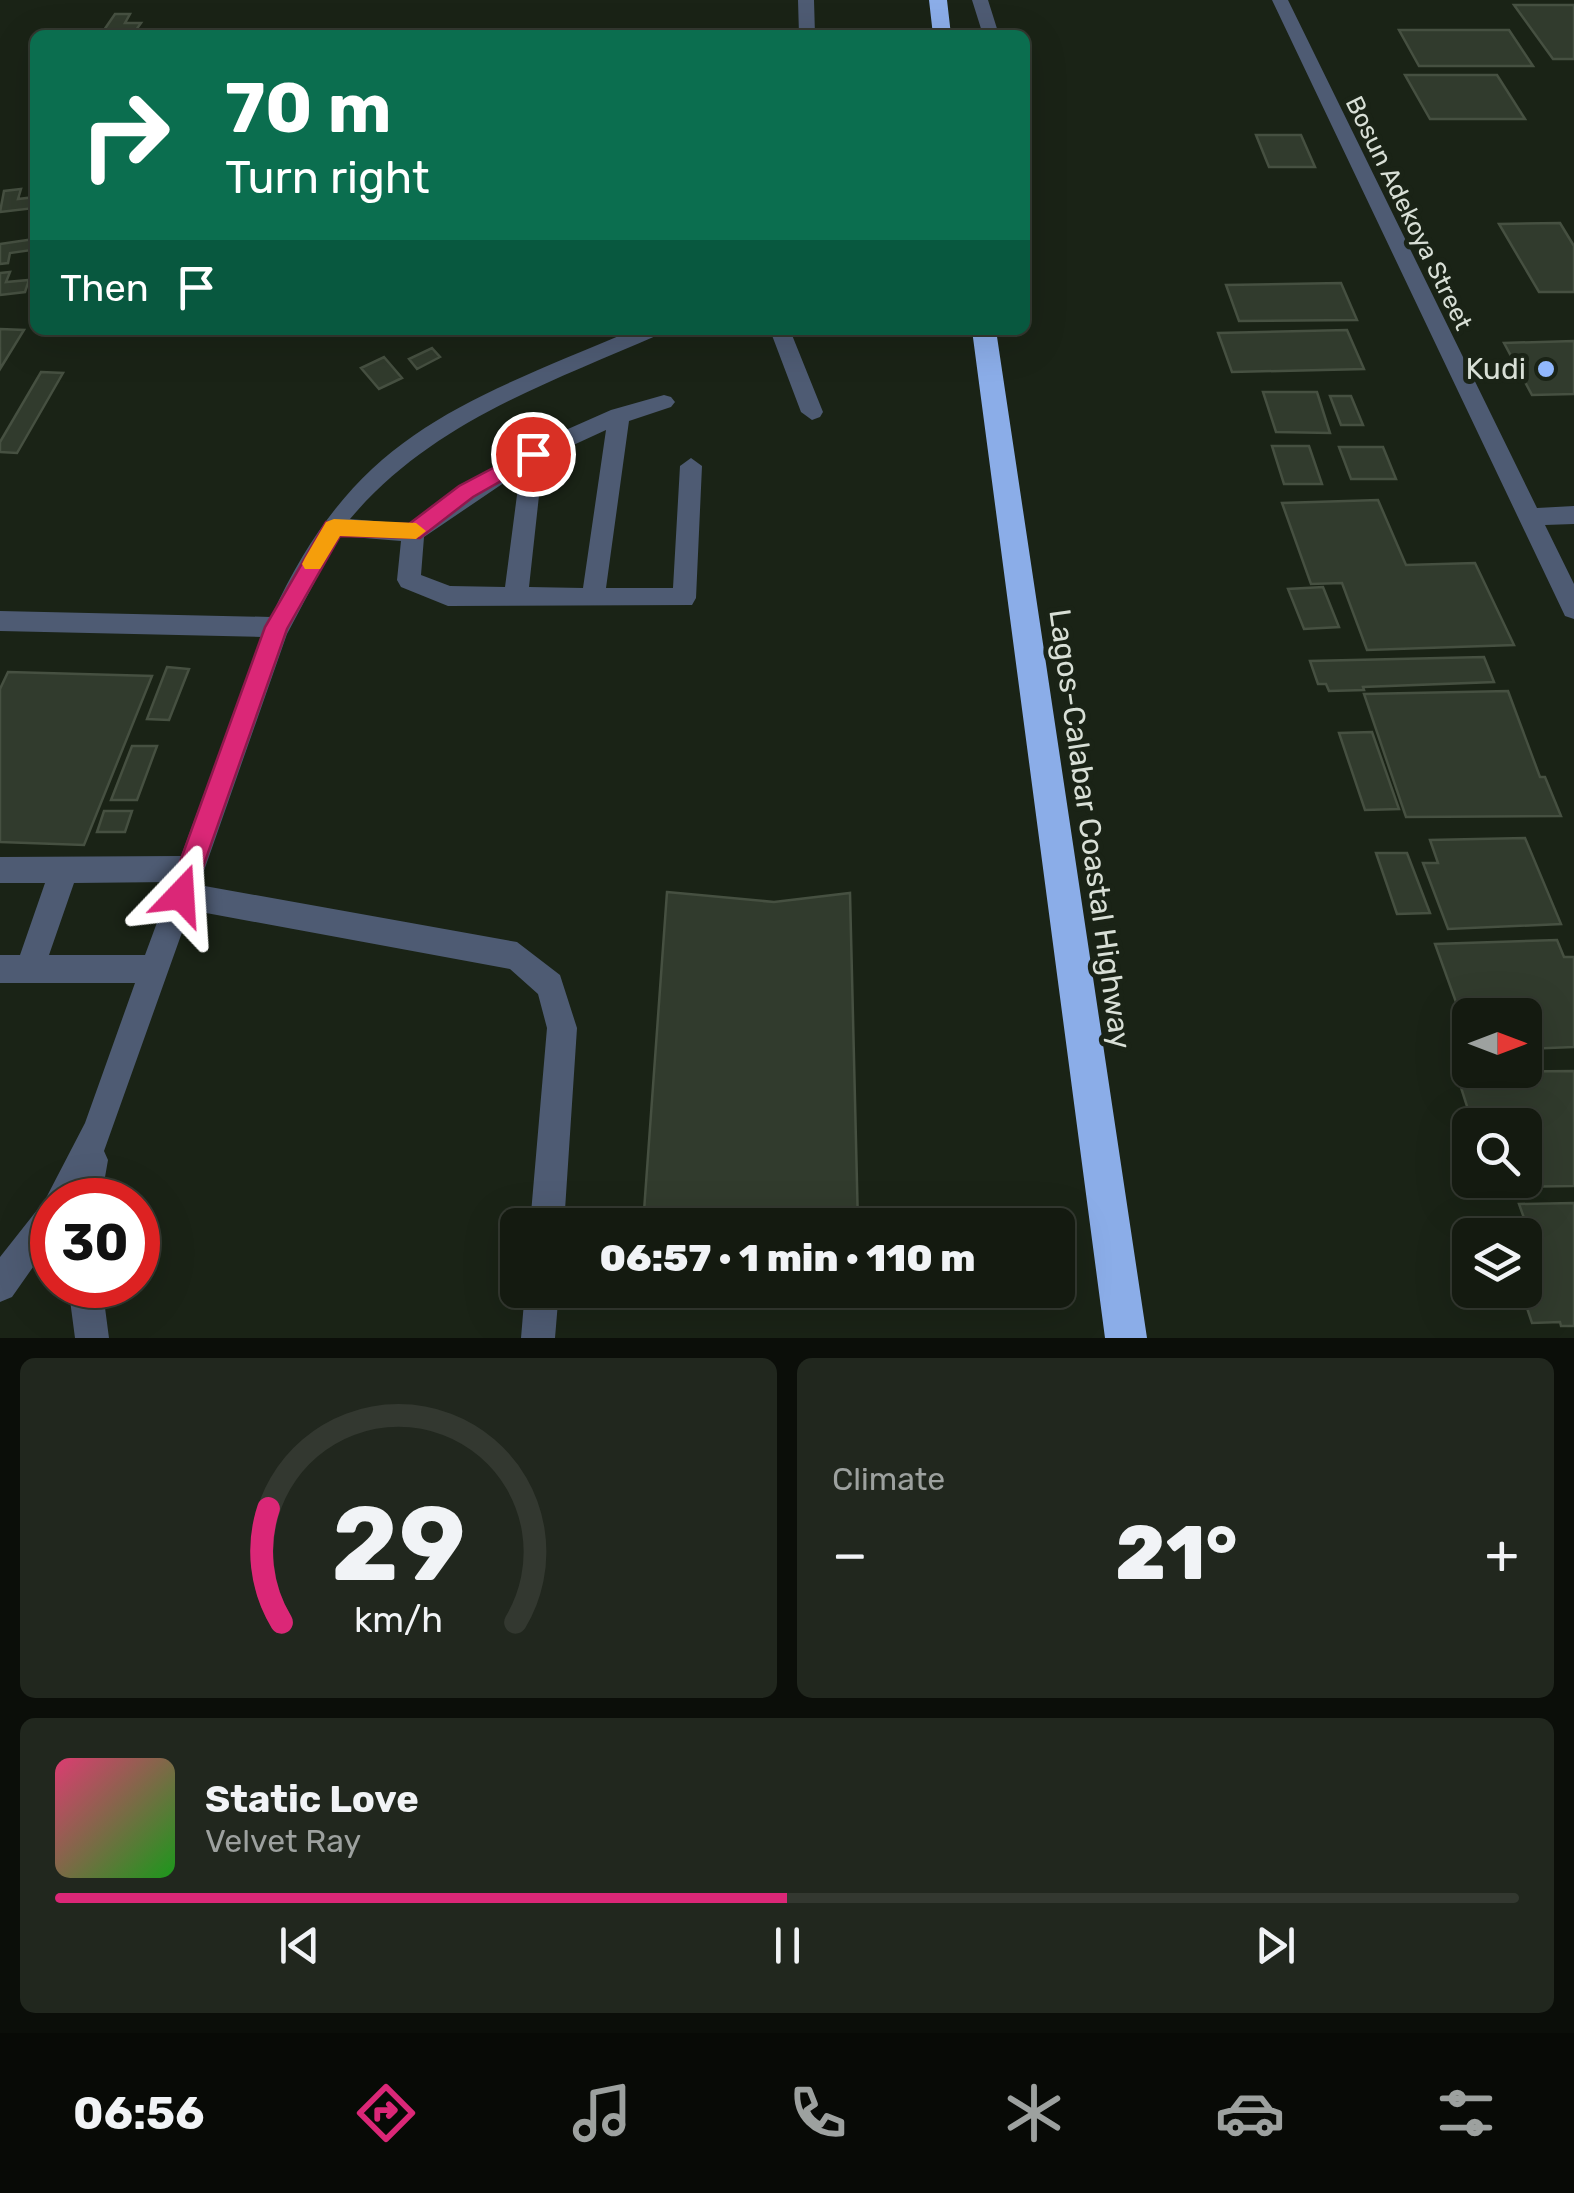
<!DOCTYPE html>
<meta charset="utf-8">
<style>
:root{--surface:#141a10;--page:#21271e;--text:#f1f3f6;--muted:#9da19f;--line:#333830;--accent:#db2777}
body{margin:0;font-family:Rubik,sans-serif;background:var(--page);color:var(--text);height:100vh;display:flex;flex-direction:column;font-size:38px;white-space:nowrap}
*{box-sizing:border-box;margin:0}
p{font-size:32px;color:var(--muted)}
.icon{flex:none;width:55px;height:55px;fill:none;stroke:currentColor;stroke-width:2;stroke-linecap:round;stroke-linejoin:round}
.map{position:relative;height:1338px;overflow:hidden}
.details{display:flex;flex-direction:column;gap:20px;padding:20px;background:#0b0e09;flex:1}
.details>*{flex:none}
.banner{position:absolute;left:30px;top:30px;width:1000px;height:305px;border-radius:15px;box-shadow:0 10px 40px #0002,0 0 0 2px var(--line);background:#0b6e4f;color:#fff;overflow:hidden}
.needle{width:65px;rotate:90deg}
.buttons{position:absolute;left:1452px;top:998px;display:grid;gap:20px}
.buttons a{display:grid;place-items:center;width:90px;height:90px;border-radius:15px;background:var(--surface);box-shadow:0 10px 40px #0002,0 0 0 2px var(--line);font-size:50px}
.speed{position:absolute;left:30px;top:1178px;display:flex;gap:20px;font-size:50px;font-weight:700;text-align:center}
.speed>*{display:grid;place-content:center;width:130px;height:130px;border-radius:50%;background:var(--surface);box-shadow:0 10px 40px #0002,0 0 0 2px var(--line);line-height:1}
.speed .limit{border:15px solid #d22;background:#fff;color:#111}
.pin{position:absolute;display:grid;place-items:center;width:85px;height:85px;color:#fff;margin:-42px;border:5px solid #fff;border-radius:50%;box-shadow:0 2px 10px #0007}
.me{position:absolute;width:110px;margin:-55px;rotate:20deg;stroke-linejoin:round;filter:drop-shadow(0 0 8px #0008)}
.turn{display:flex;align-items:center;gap:35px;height:210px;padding:0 30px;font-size:45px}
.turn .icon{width:130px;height:130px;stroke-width:2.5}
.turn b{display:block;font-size:70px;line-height:85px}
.then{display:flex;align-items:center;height:95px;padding:0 30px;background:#0003;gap:20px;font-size:38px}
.big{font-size:75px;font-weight:800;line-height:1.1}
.details .card{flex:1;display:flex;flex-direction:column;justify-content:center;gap:15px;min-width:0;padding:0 35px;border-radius:15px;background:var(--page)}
.details .dial{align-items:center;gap:0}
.dial svg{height:260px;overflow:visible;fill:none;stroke:var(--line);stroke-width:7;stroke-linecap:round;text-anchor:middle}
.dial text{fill:var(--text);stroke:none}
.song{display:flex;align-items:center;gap:30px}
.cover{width:120px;height:120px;border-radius:15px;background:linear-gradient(135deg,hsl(340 70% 55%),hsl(120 70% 35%))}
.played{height:10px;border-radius:5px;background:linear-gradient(90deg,var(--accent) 50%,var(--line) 50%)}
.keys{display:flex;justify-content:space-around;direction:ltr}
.heat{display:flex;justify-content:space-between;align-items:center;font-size:55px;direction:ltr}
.details .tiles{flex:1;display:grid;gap:20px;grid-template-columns:1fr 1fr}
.card:last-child{grid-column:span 2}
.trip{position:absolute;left:500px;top:1208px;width:575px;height:100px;border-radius:15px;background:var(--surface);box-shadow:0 10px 40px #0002,0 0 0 2px var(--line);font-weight:800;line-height:100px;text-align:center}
.tab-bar{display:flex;height:160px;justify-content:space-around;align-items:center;background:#080a06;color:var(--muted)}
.tab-bar .icon{width:70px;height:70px}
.tab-bar .active{color:var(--accent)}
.tab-bar b{font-size:45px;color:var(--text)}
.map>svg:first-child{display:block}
</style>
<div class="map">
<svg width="1574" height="1338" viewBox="0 0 1574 1338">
<rect width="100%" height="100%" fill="#1a2316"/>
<path fill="#313b2d" stroke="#465041" stroke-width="2.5" d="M1514 5H1574V59H1553Z
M115 14H130L125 23H141L136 30H104Z
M1399 30H1509L1533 66H1419Z
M1405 75H1497L1525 119H1430Z
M1256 135H1301L1315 167H1269Z
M21 189 18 199 35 197V208L0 212 4 191Z
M1560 223 1574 246V292H1539L1499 224Z
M34 239 32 250 10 253 8 263 0 264V244Z
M10 272 6 282 29 280 25 292 0 295V273Z
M1341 283 1357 320 1239 321 1226 285Z
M0 329 24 330 0 369Z
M1347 330 1364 369 1232 372 1218 333Z
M1574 341V394L1532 395 1504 343Z
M432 348 440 357 417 369 409 359Z
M384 357 402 378 379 389 361 368Z
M41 372 63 373 17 453 0 452V442Z
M1263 392H1317L1330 433 1276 432Z
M1330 396H1351L1363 425H1341Z
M1272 446H1309L1322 484H1284Z
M1339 447H1383L1396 479H1351Z
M1378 500 1406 565 1475 563 1514 645 1367 650 1342 583 1311 584 1282 503Z
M1323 587 1339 627 1304 629 1288 589Z
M1484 657 1494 682 1363 687 1364 690 1329 691 1326 684H1318L1310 661Z
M167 667 189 669 169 720 147 719Z
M8 672 152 676 84 845 0 842V689Z
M1508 691 1540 777H1545L1561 816 1406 817 1364 694Z
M1372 732 1399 809 1365 810 1339 733Z
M132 746H157L137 800H111Z
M104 811H132L125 832H97Z
M1525 838 1561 924 1448 929 1423 863H1438L1430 840Z
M1376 853H1407L1430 913 1397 914Z
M667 892 774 902 850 893 858 1225H643Z
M1557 940 1564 957H1574V1047L1525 1049V1015H1470V1027H1465L1435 944Z
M1574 1071V1186L1507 1187 1505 1180H1525V1125H1473L1456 1072Z
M1574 1203V1326H1561L1560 1322 1532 1323 1521 1290H1525V1235H1504L1502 1229H1528L1519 1204Z
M654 1290H859L752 1302Z"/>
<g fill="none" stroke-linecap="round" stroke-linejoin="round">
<path fill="#4e5b73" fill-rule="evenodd" d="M798 0H814L815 35H799Z
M972 0H988L999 35H983Z
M1272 0H1288L1537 508 1574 506V524L1545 525 1574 584V619L1565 616Z
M633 330H661L658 335C546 384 431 423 350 519L409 524 525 448 611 410 664 395 671 397 675 402 671 407 629 421 606 588H673L680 466 691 458 702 466 696 598 692 605 448 606 401 587 397 580 401 541 339 536 287 634 199 885 517 942 560 975 577 1028 564 1225H530L547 1028 538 994 510 969 190 910 104 1151 108 1160 101 1200H52V1240L12 1297 0 1302V1257L45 1200 85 1123 135 983H0V955H20L45 883H0V857L181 856 262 637 0 631V611L271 617C355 433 459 404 633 330ZM606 430 583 588 529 587 543 459ZM520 472 505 587 450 586 421 575 424 537ZM172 882 145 955H49L74 883Z
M770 330H790L823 412 820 417 812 420 801 412Z
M68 1285H102L109 1338H75Z
M525 1290H559L555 1338H521Z"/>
<path fill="#8bade8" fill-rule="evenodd" d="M929 0H947L951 35H933Z
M972 330H996L1147 1338H1105Z"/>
</g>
<path fill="#db2777" stroke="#8e194d" stroke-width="2.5" d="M533 447 543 454 540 459 473 497 420 538 340 536 287 629 190 904 181 907 172 904 168 895 265 627 326 522 409 524 459 486Z"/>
<path fill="#f59e0b" d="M334 519 416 523 426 531 416 539 340 536 320 569H305L302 564 305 558 326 522Z"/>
<circle fill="#91b8fd" stroke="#1a2316" stroke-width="4" cx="1546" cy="369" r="10"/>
<g text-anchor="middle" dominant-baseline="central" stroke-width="10" stroke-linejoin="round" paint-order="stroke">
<g font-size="25" fill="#d8dfd6" stroke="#1a2316">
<text transform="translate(1409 213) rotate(64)">Bosun Adekoya Street</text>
</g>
<g font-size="30" fill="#d8dfd6" stroke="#1a2316" text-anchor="end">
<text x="1526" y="369">Kudi</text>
</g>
<g font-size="30" fill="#d8dfd6" stroke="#1a2316">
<text transform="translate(1090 829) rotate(82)">Lagos-Calabar Coastal Highway</text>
</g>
</g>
</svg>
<div class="buttons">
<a><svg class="needle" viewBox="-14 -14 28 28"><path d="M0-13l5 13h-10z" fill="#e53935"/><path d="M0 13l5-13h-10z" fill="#9da19f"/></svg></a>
<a><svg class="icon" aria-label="search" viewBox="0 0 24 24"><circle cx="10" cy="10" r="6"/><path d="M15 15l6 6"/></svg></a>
<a><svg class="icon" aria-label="layers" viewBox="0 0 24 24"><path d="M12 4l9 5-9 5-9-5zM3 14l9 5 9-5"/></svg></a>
</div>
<div class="speed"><div class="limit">30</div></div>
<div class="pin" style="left:533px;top:454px;background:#d93025"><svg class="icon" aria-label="arrive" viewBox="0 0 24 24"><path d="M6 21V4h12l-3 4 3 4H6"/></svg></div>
<svg class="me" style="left:181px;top:895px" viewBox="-20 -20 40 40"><path d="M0-17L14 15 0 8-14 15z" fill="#db2777" stroke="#fff" stroke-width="4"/></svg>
<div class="trip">06:57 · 1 min · 110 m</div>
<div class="banner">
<div class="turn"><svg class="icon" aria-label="right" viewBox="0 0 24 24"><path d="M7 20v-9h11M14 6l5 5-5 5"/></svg><div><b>70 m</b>Turn right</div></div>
<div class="then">Then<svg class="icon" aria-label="arrive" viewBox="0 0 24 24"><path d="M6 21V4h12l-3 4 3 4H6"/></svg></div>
</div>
</div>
<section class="details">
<div class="tiles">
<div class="card dial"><svg viewBox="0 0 100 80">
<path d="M14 69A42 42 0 1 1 86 69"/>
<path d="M14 69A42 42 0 0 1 10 34" stroke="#db2777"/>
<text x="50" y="56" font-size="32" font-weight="700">29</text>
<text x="50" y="72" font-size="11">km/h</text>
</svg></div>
<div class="card"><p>Climate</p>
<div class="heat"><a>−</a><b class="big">21°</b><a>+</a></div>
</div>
<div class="card">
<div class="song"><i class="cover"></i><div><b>Static Love</b><p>Velvet Ray</p></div></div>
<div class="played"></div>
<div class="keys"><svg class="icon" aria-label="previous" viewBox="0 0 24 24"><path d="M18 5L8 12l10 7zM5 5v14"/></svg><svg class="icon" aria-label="pause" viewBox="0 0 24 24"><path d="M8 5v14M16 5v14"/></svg><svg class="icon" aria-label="next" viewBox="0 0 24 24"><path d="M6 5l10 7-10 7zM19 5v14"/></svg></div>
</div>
</div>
</section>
<nav class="tab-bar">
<b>06:56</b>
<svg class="icon active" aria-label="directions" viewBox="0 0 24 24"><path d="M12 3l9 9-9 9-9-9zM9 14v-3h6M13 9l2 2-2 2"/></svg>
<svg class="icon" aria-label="music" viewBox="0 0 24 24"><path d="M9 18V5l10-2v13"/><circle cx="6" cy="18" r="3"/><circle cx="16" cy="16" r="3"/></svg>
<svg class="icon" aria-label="phone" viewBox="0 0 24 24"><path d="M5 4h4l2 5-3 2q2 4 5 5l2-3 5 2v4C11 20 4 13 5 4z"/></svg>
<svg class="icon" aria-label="climate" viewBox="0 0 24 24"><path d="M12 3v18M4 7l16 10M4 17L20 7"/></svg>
<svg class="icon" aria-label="car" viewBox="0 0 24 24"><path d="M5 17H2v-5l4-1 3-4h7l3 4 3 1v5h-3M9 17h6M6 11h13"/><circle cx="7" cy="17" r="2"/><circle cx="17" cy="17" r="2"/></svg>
<svg class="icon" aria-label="filters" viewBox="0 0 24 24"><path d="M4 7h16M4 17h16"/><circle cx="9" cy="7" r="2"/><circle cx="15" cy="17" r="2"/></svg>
</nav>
